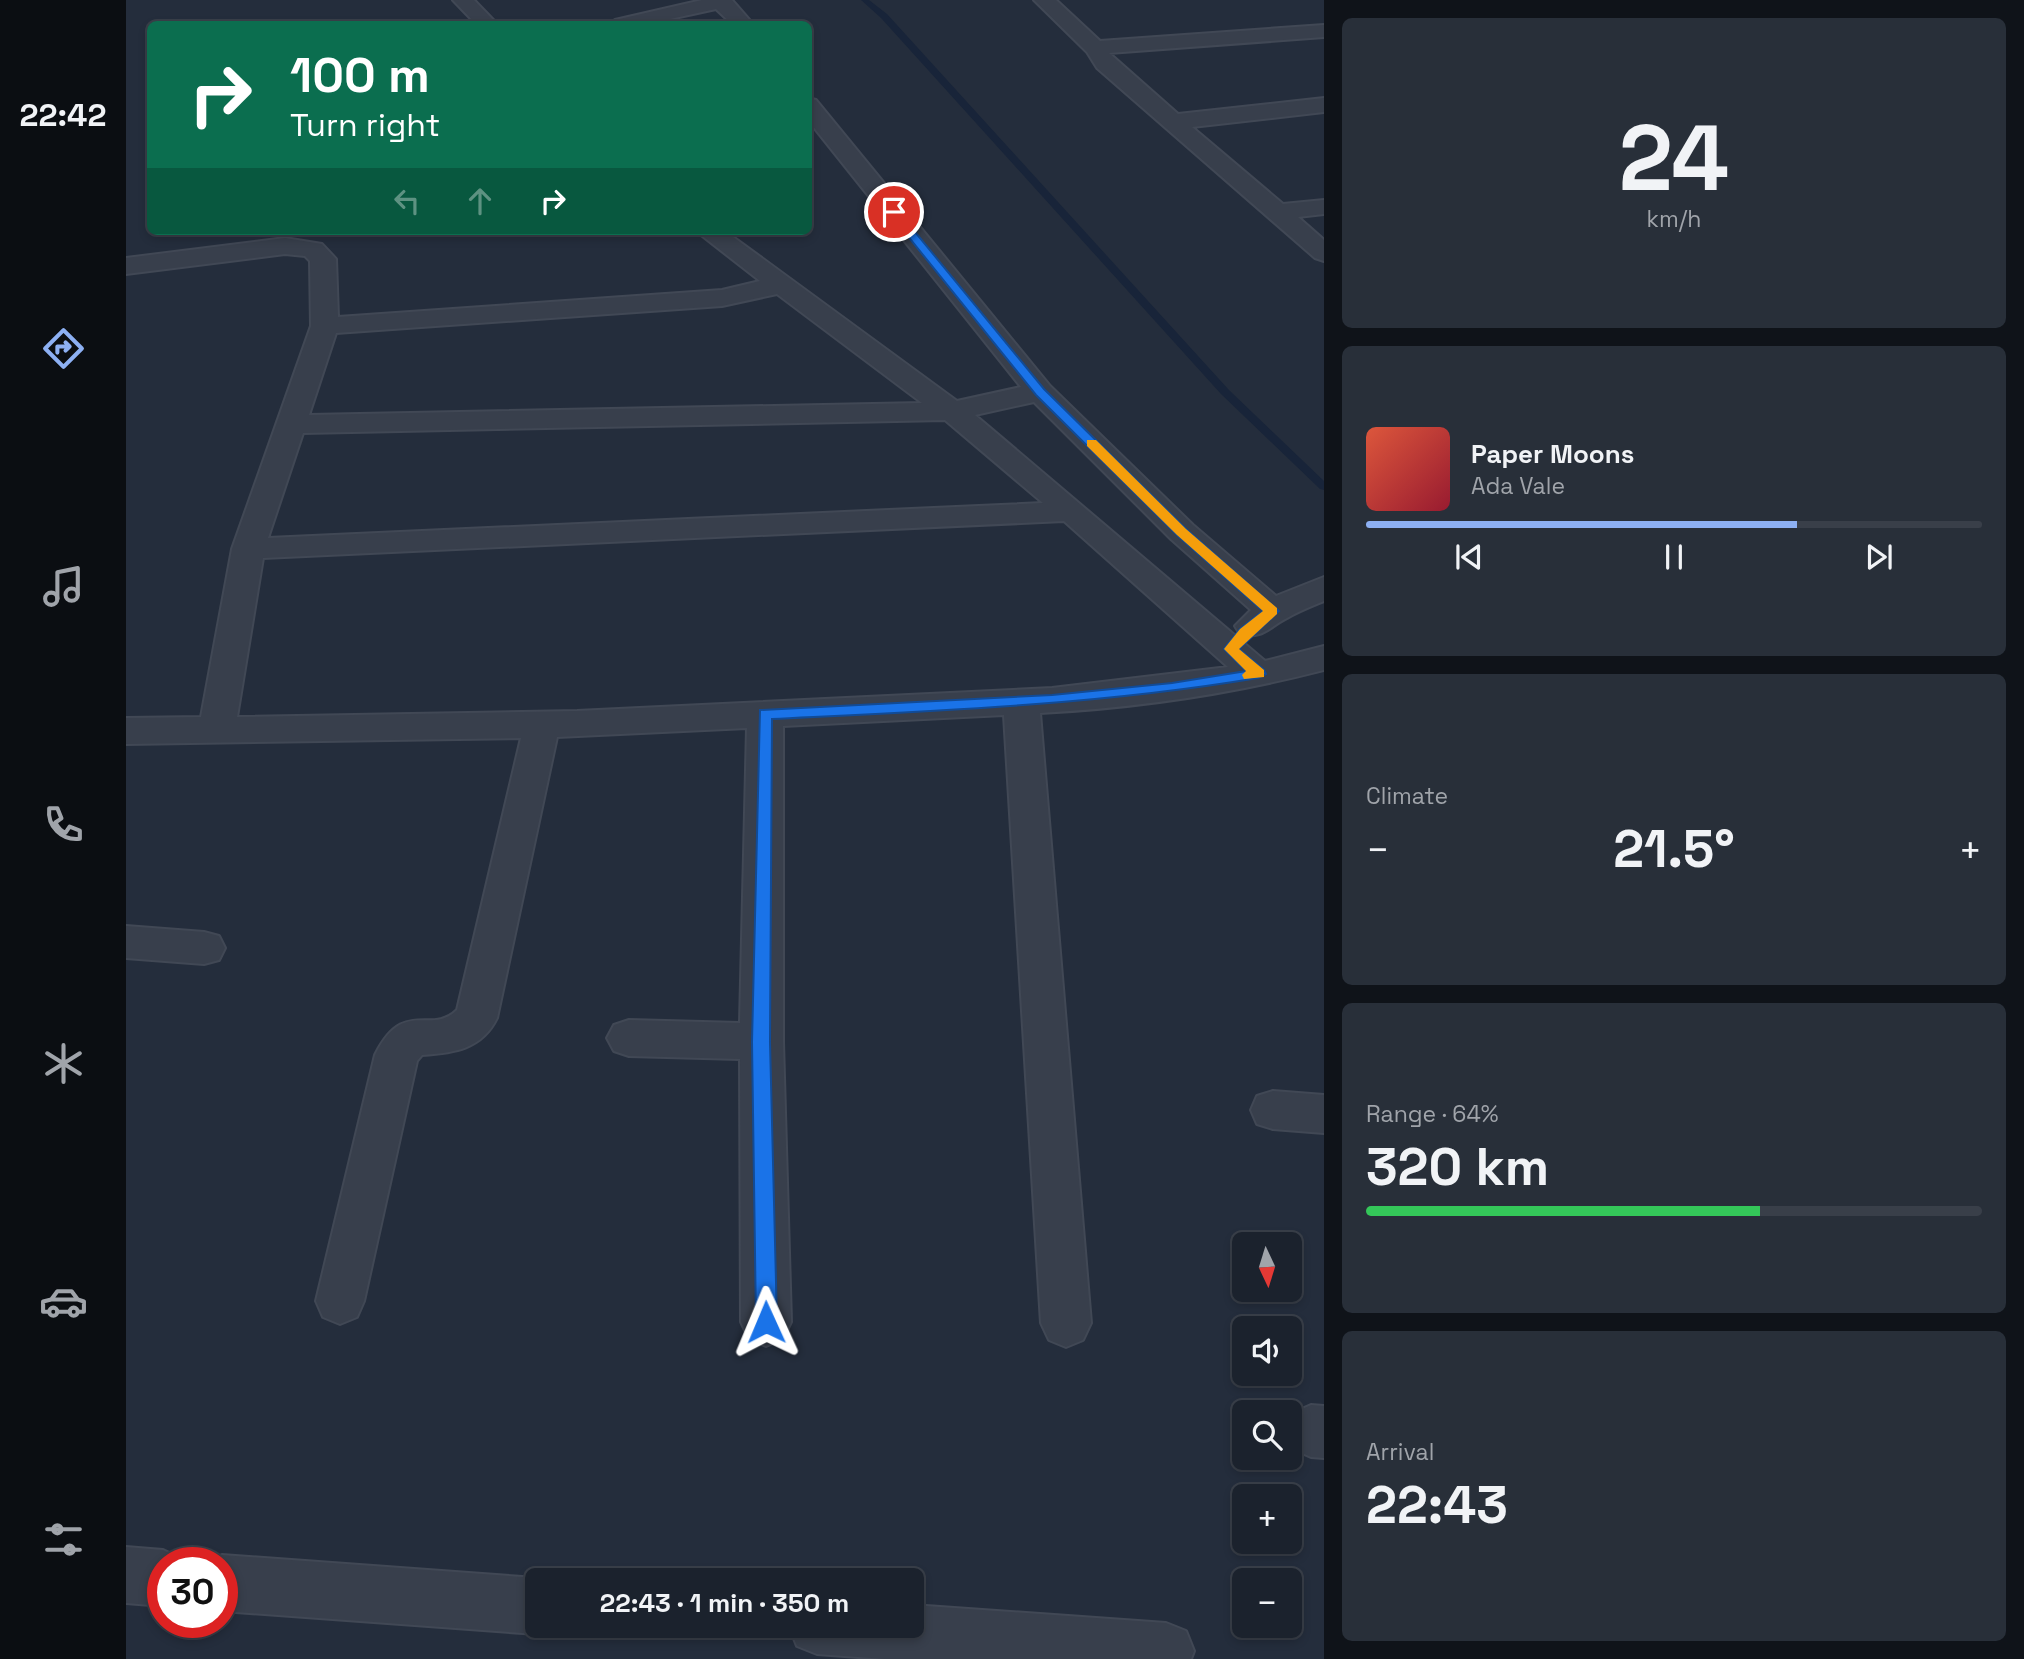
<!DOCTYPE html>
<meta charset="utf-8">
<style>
:root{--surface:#1b222d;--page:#282f39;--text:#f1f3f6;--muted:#a0a4aa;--line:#393f49;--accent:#8db0f3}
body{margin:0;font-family:"Space Grotesk",sans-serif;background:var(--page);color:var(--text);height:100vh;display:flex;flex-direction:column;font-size:26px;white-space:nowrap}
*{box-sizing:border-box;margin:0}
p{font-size:23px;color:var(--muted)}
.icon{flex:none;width:38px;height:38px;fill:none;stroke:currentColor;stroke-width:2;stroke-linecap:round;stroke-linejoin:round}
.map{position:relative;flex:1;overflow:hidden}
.drawer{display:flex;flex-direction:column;gap:18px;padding:18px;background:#0f1319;width:700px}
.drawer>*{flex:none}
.guide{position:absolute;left:21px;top:21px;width:665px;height:214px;border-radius:10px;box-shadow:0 4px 10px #0003,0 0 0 2px var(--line);background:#0b6e4f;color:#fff;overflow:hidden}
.needle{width:46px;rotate:176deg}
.controls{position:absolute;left:1106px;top:1232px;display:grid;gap:14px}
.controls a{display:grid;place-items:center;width:70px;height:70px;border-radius:10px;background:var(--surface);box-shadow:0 4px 10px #0003,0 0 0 2px var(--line);font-size:35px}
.speed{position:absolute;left:21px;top:1547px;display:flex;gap:14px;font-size:35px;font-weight:700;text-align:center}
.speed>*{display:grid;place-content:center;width:91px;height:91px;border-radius:50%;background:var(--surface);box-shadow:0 4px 10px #0003,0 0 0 2px var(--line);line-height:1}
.speed .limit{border:10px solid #d22;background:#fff;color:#111}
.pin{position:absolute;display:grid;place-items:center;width:60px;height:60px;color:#fff;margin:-30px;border:4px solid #fff;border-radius:50%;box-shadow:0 2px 7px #0007}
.me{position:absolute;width:77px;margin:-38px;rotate:359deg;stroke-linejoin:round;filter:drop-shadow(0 0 5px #0008)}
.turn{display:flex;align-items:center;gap:24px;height:147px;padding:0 28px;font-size:32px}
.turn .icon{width:91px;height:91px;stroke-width:2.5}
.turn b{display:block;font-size:49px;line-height:60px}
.lanes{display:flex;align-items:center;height:66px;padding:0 28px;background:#0003;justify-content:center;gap:35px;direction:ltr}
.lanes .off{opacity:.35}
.big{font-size:52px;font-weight:600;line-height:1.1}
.drawer .tile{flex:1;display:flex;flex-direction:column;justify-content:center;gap:10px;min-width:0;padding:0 24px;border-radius:10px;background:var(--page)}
.drawer .dial{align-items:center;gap:0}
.dial b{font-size:91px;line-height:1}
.song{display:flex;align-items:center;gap:21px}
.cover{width:84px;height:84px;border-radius:10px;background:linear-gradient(135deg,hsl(10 70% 55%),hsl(350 70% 35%))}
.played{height:7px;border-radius:4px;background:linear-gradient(90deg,var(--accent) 70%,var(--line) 70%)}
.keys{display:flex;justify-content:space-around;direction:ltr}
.heat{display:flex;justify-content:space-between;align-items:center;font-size:38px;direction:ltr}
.charge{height:10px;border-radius:5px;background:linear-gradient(90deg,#34c759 64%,var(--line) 0)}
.trip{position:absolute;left:399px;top:1568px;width:399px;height:70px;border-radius:10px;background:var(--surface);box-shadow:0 4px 10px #0003,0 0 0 2px var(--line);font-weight:600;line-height:70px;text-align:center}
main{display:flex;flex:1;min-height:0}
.menu{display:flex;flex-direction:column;width:126px;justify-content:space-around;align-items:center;background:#0b0e12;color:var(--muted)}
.menu .icon{width:49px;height:49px}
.menu .current{color:var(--accent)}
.menu b{font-size:32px;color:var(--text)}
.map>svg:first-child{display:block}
</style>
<main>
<nav class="menu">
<b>22:42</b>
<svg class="icon current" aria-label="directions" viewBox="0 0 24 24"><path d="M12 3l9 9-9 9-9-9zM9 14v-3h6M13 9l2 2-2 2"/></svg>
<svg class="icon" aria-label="music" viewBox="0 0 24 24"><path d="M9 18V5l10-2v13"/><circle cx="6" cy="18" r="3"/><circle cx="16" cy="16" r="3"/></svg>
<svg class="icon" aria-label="phone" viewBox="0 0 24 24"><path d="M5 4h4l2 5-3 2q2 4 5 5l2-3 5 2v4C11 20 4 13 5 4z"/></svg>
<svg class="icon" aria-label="climate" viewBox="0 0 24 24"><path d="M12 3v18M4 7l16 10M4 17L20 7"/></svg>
<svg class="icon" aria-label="car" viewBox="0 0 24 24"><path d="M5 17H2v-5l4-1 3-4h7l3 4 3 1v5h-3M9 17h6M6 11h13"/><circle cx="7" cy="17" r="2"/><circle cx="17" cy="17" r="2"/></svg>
<svg class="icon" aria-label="filters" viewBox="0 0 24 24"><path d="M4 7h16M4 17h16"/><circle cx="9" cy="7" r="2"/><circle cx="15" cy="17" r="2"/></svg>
</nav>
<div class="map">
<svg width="1198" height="1659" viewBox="0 0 1198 1659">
<rect width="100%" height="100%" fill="#242d3c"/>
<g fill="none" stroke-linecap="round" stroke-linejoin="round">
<path fill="#182439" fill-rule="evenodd" d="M735 0H743L761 14 1103 390 1198 481V490L1194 489 1095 394 755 18Z"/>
<g stroke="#414855" stroke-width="4">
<path id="minor" d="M327 0H348L371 24H350Z
M576 0H606L627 24H606L590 9 521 24H486L489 20Z
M908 0H930L974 41 1198 25V37L983 53 1052 114 1198 98V112L1066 127 1157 204 1198 200V214L1172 217 1198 240V261L1189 258 971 68 961 52Z
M682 98 690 100 924 386 1067 525 1150 596 1198 577V601C1186 606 1173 611 1161 618 1143 627 1136 640 1114 634L1109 626 1125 610 1045 539 908 402 849 415 1139 661 1198 646V670C1105 694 1009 708 914 713L965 1323 957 1340 940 1347 923 1340 915 1323 878 715 657 726V1042L665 1322 657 1339 640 1346 623 1339 615 1322 614 1059 503 1056 488 1051 481 1038 488 1025 503 1020 614 1023 621 728 431 737 371 1018C356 1049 328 1053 296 1055L291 1061 238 1301 231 1317 214 1324 197 1317 190 1301 249 1055C278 997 304 1036 331 1010L395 738 0 744V718L75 717 106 549 185 326 184 261 179 256 159 254 0 274V258L159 238 196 244 210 259 212 317 596 290 634 281 570 231H599L831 401 895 387 682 120ZM651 294 796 403 183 415 210 333 596 306ZM819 420 917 503 142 538 177 433ZM938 521 1102 667 926 688 451 711 111 717 137 558Z
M0 926 78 932 93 936 99 948 93 960 78 964 0 958Z
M1147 1091 1198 1095V1133L1147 1129 1131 1124 1125 1110 1131 1096Z
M1185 1405 1198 1406V1458L1185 1457 1167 1449 1164 1442 1167 1413Z
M0 1547 37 1550 56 1559 58 1563H37V1606L0 1603Z
M96 1555 411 1578 416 1580H411V1626H431L411 1634 96 1611V1563H78Z
M786 1605 1040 1623 1060 1631 1068 1651 1065 1659H759L691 1654 671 1646 663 1626H786Z"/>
</g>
<use href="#minor" fill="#383f4c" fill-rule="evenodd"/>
</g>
<path fill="#1a73e8" stroke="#114b97" stroke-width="2" d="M764 210H771L918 389 1060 529 1153 611 1113 649 1138 670 1140 674 1132 678C971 705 809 711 646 719L644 1042 651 1322 648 1329 640 1332 633 1329 630 1322 626 1042 634 710 926 695 1046 683 1120 671 1098 649 1114 629 1137 611 1051 535 910 395 764 214Z"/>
<path fill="#f59e0b" d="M961 440H970L1060 529 1151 608V614L1113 649 1138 670V677L1118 679 1116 675 1120 671 1098 649 1114 629 1137 611 1051 535 961 446Z"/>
</svg>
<div class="controls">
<a><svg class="needle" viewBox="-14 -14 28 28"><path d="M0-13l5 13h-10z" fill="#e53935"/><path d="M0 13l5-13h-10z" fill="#a0a4aa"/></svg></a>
<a><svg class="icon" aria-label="sound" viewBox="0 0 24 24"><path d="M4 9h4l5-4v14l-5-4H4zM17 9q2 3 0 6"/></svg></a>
<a><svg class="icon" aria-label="search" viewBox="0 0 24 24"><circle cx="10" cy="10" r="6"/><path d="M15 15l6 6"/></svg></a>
<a>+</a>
<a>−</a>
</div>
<div class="speed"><div class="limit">30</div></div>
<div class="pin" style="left:768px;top:212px;background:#d93025"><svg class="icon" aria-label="arrive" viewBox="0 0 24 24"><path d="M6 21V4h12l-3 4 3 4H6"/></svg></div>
<svg class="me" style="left:640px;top:1322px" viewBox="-20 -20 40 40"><path d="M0-17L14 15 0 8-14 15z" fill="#1a73e8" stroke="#fff" stroke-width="4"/></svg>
<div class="trip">22:43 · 1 min · 350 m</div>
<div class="guide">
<div class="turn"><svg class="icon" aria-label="right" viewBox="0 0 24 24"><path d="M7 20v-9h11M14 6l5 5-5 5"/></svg><div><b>100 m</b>Turn right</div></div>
<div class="lanes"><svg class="icon off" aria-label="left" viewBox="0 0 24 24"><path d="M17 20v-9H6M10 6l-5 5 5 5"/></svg><svg class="icon off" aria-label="ahead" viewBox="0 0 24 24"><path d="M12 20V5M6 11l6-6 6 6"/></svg><svg class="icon" aria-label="right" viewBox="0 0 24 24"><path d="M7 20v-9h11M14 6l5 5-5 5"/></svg></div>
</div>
</div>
<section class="drawer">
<div class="tile dial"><b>24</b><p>km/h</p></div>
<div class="tile">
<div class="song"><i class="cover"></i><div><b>Paper Moons</b><p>Ada Vale</p></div></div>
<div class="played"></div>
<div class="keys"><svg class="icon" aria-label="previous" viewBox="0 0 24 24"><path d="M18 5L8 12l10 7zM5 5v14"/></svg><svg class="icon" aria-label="pause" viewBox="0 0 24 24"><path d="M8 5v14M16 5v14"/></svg><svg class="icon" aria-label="next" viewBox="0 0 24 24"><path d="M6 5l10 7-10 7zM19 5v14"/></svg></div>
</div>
<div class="tile"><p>Climate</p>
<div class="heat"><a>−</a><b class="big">21.5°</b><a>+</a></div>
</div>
<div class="tile"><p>Range · 64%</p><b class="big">320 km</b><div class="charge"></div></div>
<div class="tile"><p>Arrival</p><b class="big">22:43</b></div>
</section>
</main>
